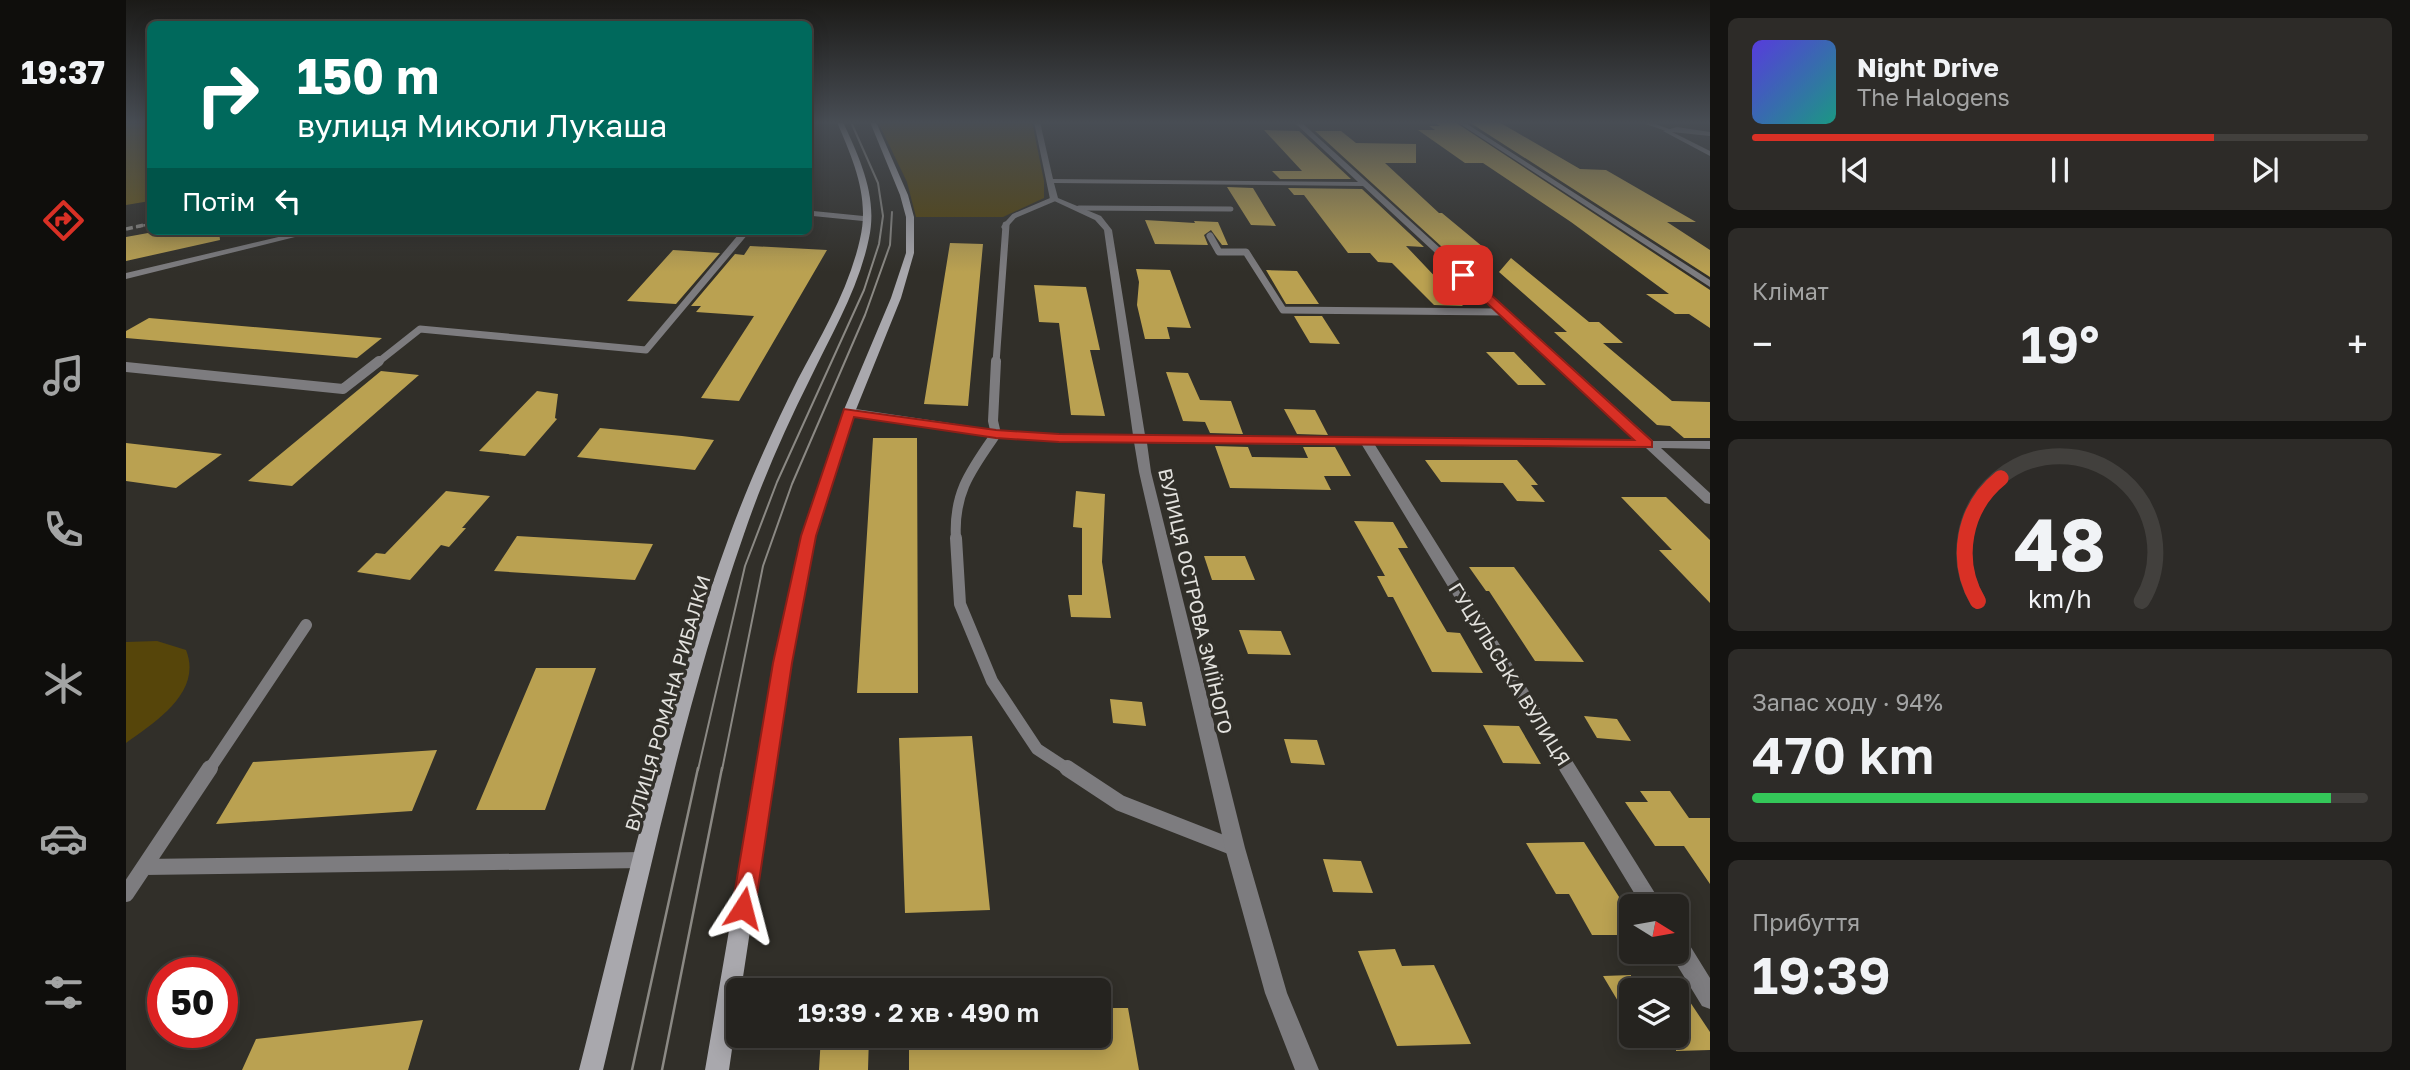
<!DOCTYPE html>
<html lang="uk">
<meta charset="utf-8">
<style>
:root{--surface:#25231f;--page:#2d2b28;--text:#f1f3f6;--muted:#a3a4a4;--line:#42403d;--accent:#d93025}
body{margin:0;font-family:"Golos Text",sans-serif;background:var(--page);color:var(--text);height:100vh;display:flex;flex-direction:column;font-size:26px;white-space:nowrap}
*{box-sizing:border-box;margin:0}
p{font-size:23px;color:var(--muted)}
.icon{flex:none;width:38px;height:38px;fill:none;stroke:currentColor;stroke-width:2;stroke-linecap:round;stroke-linejoin:round}
.map{position:relative;flex:1;overflow:hidden}
.panel{display:flex;flex-direction:column;gap:18px;padding:18px;background:#141311;width:700px}
.panel>*{flex:none}
.banner{position:absolute;left:21px;top:21px;width:665px;height:214px;border-radius:10px;box-shadow:0 4px 18px #0003,0 0 0 2px var(--line);background:#00695c;color:#fff;overflow:hidden}
.needle{width:46px;rotate:101deg}
.controls{position:absolute;left:1493px;top:894px;display:grid;gap:14px}
.controls a{display:grid;place-items:center;width:70px;height:70px;border-radius:10px;background:var(--surface);box-shadow:0 4px 18px #0003,0 0 0 2px var(--line);font-size:35px}
.speed{position:absolute;left:21px;top:957px;display:flex;gap:14px;font-size:35px;font-weight:700;text-align:center}
.speed>*{display:grid;place-content:center;width:91px;height:91px;border-radius:50%;background:var(--surface);box-shadow:0 4px 18px #0003,0 0 0 2px var(--line);line-height:1}
.speed .limit{border:10px solid #d22;background:#fff;color:#111}
.pin{position:absolute;display:grid;place-items:center;width:60px;height:60px;color:#fff;margin:-30px;border-radius:14px;box-shadow:0 4px 10px #0006}
.me{position:absolute;width:77px;margin:-38px;rotate:9deg;stroke-linejoin:round;filter:drop-shadow(0 0 5px #0008)}
.turn{display:flex;align-items:center;gap:24px;height:147px;padding:0 35px;font-size:32px}
.turn .icon{width:91px;height:91px;stroke-width:2.5}
.turn b{display:block;font-size:49px;line-height:60px}
.then{display:flex;align-items:center;height:66px;padding:0 35px;background:#0003;gap:14px;font-size:26px}
.big{font-size:52px;font-weight:600;line-height:1.1}
.panel .widget{flex:1;display:flex;flex-direction:column;justify-content:center;gap:10px;min-width:0;padding:0 24px;border-radius:10px;background:var(--page)}
.panel .dial{align-items:center;gap:0}
.dial svg{height:182px;overflow:visible;fill:none;stroke:var(--line);stroke-width:7;stroke-linecap:round;text-anchor:middle}
.dial text{fill:var(--text);stroke:none}
.song{display:flex;align-items:center;gap:21px}
.cover{width:84px;height:84px;border-radius:10px;background:linear-gradient(135deg,hsl(250 70% 55%),hsl(170 70% 35%))}
.played{height:7px;border-radius:4px;background:linear-gradient(90deg,var(--accent) 75%,var(--line) 75%)}
.keys{display:flex;justify-content:space-around;direction:ltr}
.heat{display:flex;justify-content:space-between;align-items:center;font-size:38px;direction:ltr}
.charge{height:10px;border-radius:5px;background:linear-gradient(90deg,#34c759 94%,var(--line) 0)}
.trip{position:absolute;left:600px;top:978px;width:385px;height:70px;border-radius:10px;background:var(--surface);box-shadow:0 4px 18px #0003,0 0 0 2px var(--line);font-weight:600;line-height:70px;text-align:center}
main{display:flex;flex:1;min-height:0}
.dock{display:flex;flex-direction:column;width:126px;justify-content:space-around;align-items:center;background:#0f0e0c;color:var(--muted)}
.dock .icon{width:49px;height:49px}
.dock .selected{color:var(--accent)}
.dock b{font-size:32px;color:var(--text)}
.map>svg:first-child{display:block}
</style>
<main>
<nav class="dock">
<b>19:37</b>
<svg class="icon selected" aria-label="directions" viewBox="0 0 24 24"><path d="M12 3l9 9-9 9-9-9zM9 14v-3h6M13 9l2 2-2 2"/></svg>
<svg class="icon" aria-label="music" viewBox="0 0 24 24"><path d="M9 18V5l10-2v13"/><circle cx="6" cy="18" r="3"/><circle cx="16" cy="16" r="3"/></svg>
<svg class="icon" aria-label="phone" viewBox="0 0 24 24"><path d="M5 4h4l2 5-3 2q2 4 5 5l2-3 5 2v4C11 20 4 13 5 4z"/></svg>
<svg class="icon" aria-label="climate" viewBox="0 0 24 24"><path d="M12 3v18M4 7l16 10M4 17L20 7"/></svg>
<svg class="icon" aria-label="car" viewBox="0 0 24 24"><path d="M5 17H2v-5l4-1 3-4h7l3 4 3 1v5h-3M9 17h6M6 11h13"/><circle cx="7" cy="17" r="2"/><circle cx="17" cy="17" r="2"/></svg>
<svg class="icon" aria-label="filters" viewBox="0 0 24 24"><path d="M4 7h16M4 17h16"/><circle cx="9" cy="7" r="2"/><circle cx="15" cy="17" r="2"/></svg>
</nav>
<div class="map">
<svg width="1584" height="1070" viewBox="0 0 1584 1070">
<rect width="100%" height="100%" fill="#312f29"/>
<path fill="#56450a" d="M752 122H906L918 181V198L877 217H790L781 182Z
M31 641 60 650C77 692 29 722 0 743V642Z"/>
<path fill="#6d5b1b" d="M0 122H24V201L0 205Z"/>
<path fill="#baa151" d="M1308 122H1329L1584 290V328L1563 314H1549L1520 294H1543L1445 222 1357 163H1339L1292 130H1309L1303 126H1314Z
M1343 122H1373L1454 169 1480 170 1570 222H1541L1584 250V277Z
M1138 130 1173 131 1225 179H1154L1146 171H1176Z
M1189 131H1215L1230 143 1290 144V163H1259L1313 213H1316L1357 247H1316Z
M1101 187 1127 188 1150 226 1125 225Z
M1162 188 1236 189 1298 247 1280 246 1337 306 1308 305 1266 263 1252 262 1244 253H1222L1178 195H1168Z
M1019 220 1069 223 1068 221 1092 222 1102 245H1096L1085 230 1078 235 1082 245 1029 244Z
M33 231H93L94 240 0 261V237Z
M824 243 857 244 842 406 798 404Z
M624 246 701 250 613 401 575 398 628 316 570 312 575 306H565L609 254 618 255Z
M547 250 594 253 550 304 501 301Z
M1385 258 1463 322H1473L1497 343H1477L1546 401 1584 402V438H1558L1544 426 1531 425 1428 332H1441L1373 272Z
M1010 269 1044 270 1065 328 1041 327 1044 339H1019L1011 305 1013 282Z
M1140 270 1171 271 1193 304H1160Z
M908 285 960 287 974 350H964L979 416 945 415 933 323 913 322Z
M1168 316H1196L1214 344 1184 343Z
M23 318 256 338 231 358 0 338V331Z
M1360 352H1388L1420 385H1392Z
M255 371 293 375 166 486 122 481Z
M1040 372 1062 373 1074 400 1105 401 1117 434 1084 433 1079 422 1057 421Z
M411 391 432 394 429 418 431 419 399 456 353 451Z
M1158 409 1189 410 1202 435 1171 434Z
M474 428 556 436 588 440 569 470 451 457Z
M747 438H791L792 693H731Z
M0 443 96 454 50 488 0 481Z
M1089 446 1122 447 1126 457 1182 458 1177 447H1209L1225 476H1198L1205 490 1104 488Z
M1299 460H1391L1412 485H1405L1419 502 1391 501 1377 483 1315 482Z
M320 491 364 496 336 528H340L323 547 315 545 284 580 231 572 250 553 259 554Z
M950 491 979 494 976 562 985 618 945 617 942 595H956V528L947 527Z
M1495 497H1540L1584 540V603L1533 550H1546Z
M1228 521 1267 522 1282 548H1272L1321 632 1334 633 1357 673 1306 672 1267 597H1262L1251 576H1259Z
M391 536 527 544 509 580 368 571Z
M1078 556H1119L1129 580H1086Z
M1343 567H1388L1458 662 1409 661 1363 591H1360Z
M1113 630 1155 631 1165 655 1122 654Z
M410 668H470L419 810H350Z
M984 699 1016 702 1020 726 987 723Z
M1458 716 1491 719 1505 741 1471 738Z
M1357 725 1393 726 1415 764 1377 763Z
M846 736 864 910 779 913 773 738Z
M1158 739 1191 740 1199 765 1165 763Z
M311 750 286 811 90 824 127 762Z
M1514 791H1544L1563 818H1584V884L1558 846H1529L1499 802H1522Z
M1458 842 1495 900H1505V935H1466L1443 894H1430L1400 843Z
M1197 859 1235 861 1247 893 1207 892Z
M1269 949 1276 966 1308 965 1345 1044 1271 1046 1232 951Z
M1505 975V1023L1477 976Z
M1550 981 1584 1032V1050L1550 1051Z
M973 1008H1002L1013 1070H783V1036H973Z
M297 1020 282 1070H116L130 1039Z
M695 1036H743L742 1070H693Z"/>
<g fill="none" stroke-linecap="round" stroke-linejoin="round">
<path stroke="#7d7c7f" stroke-width="5" d="M953 208 1105 209
M682 213 742 219
M878 227 888 216 928 199"/>
<path stroke="#7d7c7f" stroke-width="7" d="M1084 236 1093 252H1120L1157 310 1377 312
M251 363 294 329 520 350 620 231
M870 363 880 225"/>
<path stroke="#7d7c7f" stroke-width="10" d="M0 367 217 389 253 361
M830 539C827 493 845 470 870 434L867 421 870 361"/>
<path stroke="#7d7c7f" stroke-width="12" d="M830 538 834 604 866 681 911 749 943 770
M83 770 180 625"/>
<path stroke="#7d7c7f" stroke-width="16" d="M941 768 994 803 1109 848
M18 867 517 860
M0 894 84 768"/>
<path fill="#7d7c7f" fill-rule="evenodd" d="M908 122H914L927 179 1232 182 1168 122H1175L1527 441H1584V449L1535 448 1584 493V504L1579 503 1520 448 1249 445 1537 906H1516L1236 445 1021 443 1025 472 1119 848 1161 993 1193 1070H1169L1139 993 1099 848 1013 472 1008 442H933L870 438 723 416 717 412 723 408 870 430 933 434 1007 435 978 230 969 220 924 199ZM928 183 1237 186 1512 441 1019 435 986 230 975 216 932 198Z
M1331 122H1338L1584 280V287Z
M1514 122H1524L1546 130 1543 132Z
M178 231H193L0 279V273Z
M1550 933 1558 936 1584 978V1009L1576 1006 1543 952H1550Z"/>
<path fill="#7d7c7f" fill-rule="evenodd" d="M1551 127 1584 132V136L1546 132 1584 151V156L1537 131Z"/>
<path fill="#a9a8ad" fill-rule="evenodd" d="M711 122H717C734 159 752 197 743 238 733 288 706 333 684 379 659 429 636 481 618 534 557 709 520 890 477 1070H453C499 890 540 709 604 534 623 482 647 429 672 379 696 334 723 289 734 239 744 197 727 160 711 122Z
M744 122H750L782 195 788 217V253L775 298 729 412 690 536 665 663 615 990H612V1008L603 1070H579L649 663 676 536 717 412 765 298 780 253V217L774 195Z"/>
<path stroke="#8b8984" stroke-width="2" d="M572 770 619 566 651 482 738 290 753 244 757 216 752 183 725 122
M596 770 637 566 666 484 739 315 764 245 766 212"/>
<path stroke="#8b8984" stroke-width="2.5" d="M506 1070 572 768
M536 1070 596 768"/>
<path stroke="#8b8984" stroke-width="2.5" stroke-dasharray="5 2.5" stroke-linecap="butt" d="M10 227 24 224"/>
<path stroke="#8b8984" stroke-width="3.5" stroke-dasharray="7 3.5" stroke-linecap="butt" d="M0 229 18 225"/>
</g>
<linearGradient id="sky" x2="0" y2="1"><stop stop-color="#1b1a17"/><stop offset="0.45" stop-color="#484d54"/><stop offset="1" stop-color="#484d54" stop-opacity="0"/></linearGradient>
<rect width="1584" height="272" fill="url(#sky)"/>
<path fill="#d93025" stroke="#8d1f18" stroke-width="2" d="M1333 273H1341L1526 441V447L933 442 870 438 728 417 690 536 666 663 629 908 626 916 617 920 609 916 606 908 647 663 675 536 718 409 870 430 933 434 1508 440 1333 277Z"/>
<g text-anchor="middle" dominant-baseline="central" stroke-width="7" stroke-linejoin="round" paint-order="stroke">
<g font-size="19" fill="#e3e2de" stroke="#312f29">
<text transform="translate(1070 601) rotate(77)">ВУЛИЦЯ ОСТРОВА ЗМІЇНОГО</text>
<text transform="translate(1384 674) rotate(58)">ГУЦУЛЬСЬКА ВУЛИЦЯ</text>
<text transform="translate(541 703) rotate(-74)">ВУЛИЦЯ РОМАНА РИБАЛКИ</text>
</g>
</g>
</svg>
<div class="controls">
<a><svg class="needle" viewBox="-14 -14 28 28"><path d="M0-13l5 13h-10z" fill="#e53935"/><path d="M0 13l5-13h-10z" fill="#a3a4a4"/></svg></a>
<a><svg class="icon" aria-label="layers" viewBox="0 0 24 24"><path d="M12 4l9 5-9 5-9-5zM3 14l9 5 9-5"/></svg></a>
</div>
<div class="speed"><div class="limit">50</div></div>
<div class="pin" style="left:1337px;top:275px;background:#d93025"><svg class="icon" aria-label="arrive" viewBox="0 0 24 24"><path d="M6 21V4h12l-3 4 3 4H6"/></svg></div>
<svg class="me" style="left:617px;top:908px" viewBox="-20 -20 40 40"><path d="M0-17L14 15 0 8-14 15z" fill="#d93025" stroke="#fff" stroke-width="4"/></svg>
<div class="trip">19:39 · 2 хв · 490 m</div>
<div class="banner">
<div class="turn"><svg class="icon" aria-label="right" viewBox="0 0 24 24"><path d="M7 20v-9h11M14 6l5 5-5 5"/></svg><div><b>150 m</b>вулиця Миколи Лукаша</div></div>
<div class="then">Потім<svg class="icon" aria-label="left" viewBox="0 0 24 24"><path d="M17 20v-9H6M10 6l-5 5 5 5"/></svg></div>
</div>
</div>
<section class="panel">
<div class="widget">
<div class="song"><i class="cover"></i><div><b>Night Drive</b><p>The Halogens</p></div></div>
<div class="played"></div>
<div class="keys"><svg class="icon" aria-label="previous" viewBox="0 0 24 24"><path d="M18 5L8 12l10 7zM5 5v14"/></svg><svg class="icon" aria-label="pause" viewBox="0 0 24 24"><path d="M8 5v14M16 5v14"/></svg><svg class="icon" aria-label="next" viewBox="0 0 24 24"><path d="M6 5l10 7-10 7zM19 5v14"/></svg></div>
</div>
<div class="widget"><p>Клімат</p>
<div class="heat"><a>−</a><b class="big">19°</b><a>+</a></div>
</div>
<div class="widget dial"><svg viewBox="0 0 100 80">
<path d="M14 69A42 42 0 1 1 86 69"/>
<path d="M14 69A42 42 0 0 1 24 15" stroke="#d93025"/>
<text x="50" y="56" font-size="32" font-weight="700">48</text>
<text x="50" y="72" font-size="11">km/h</text>
</svg></div>
<div class="widget"><p>Запас ходу · 94%</p><b class="big">470 km</b><div class="charge"></div></div>
<div class="widget"><p>Прибуття</p><b class="big">19:39</b></div>
</section>
</main>
